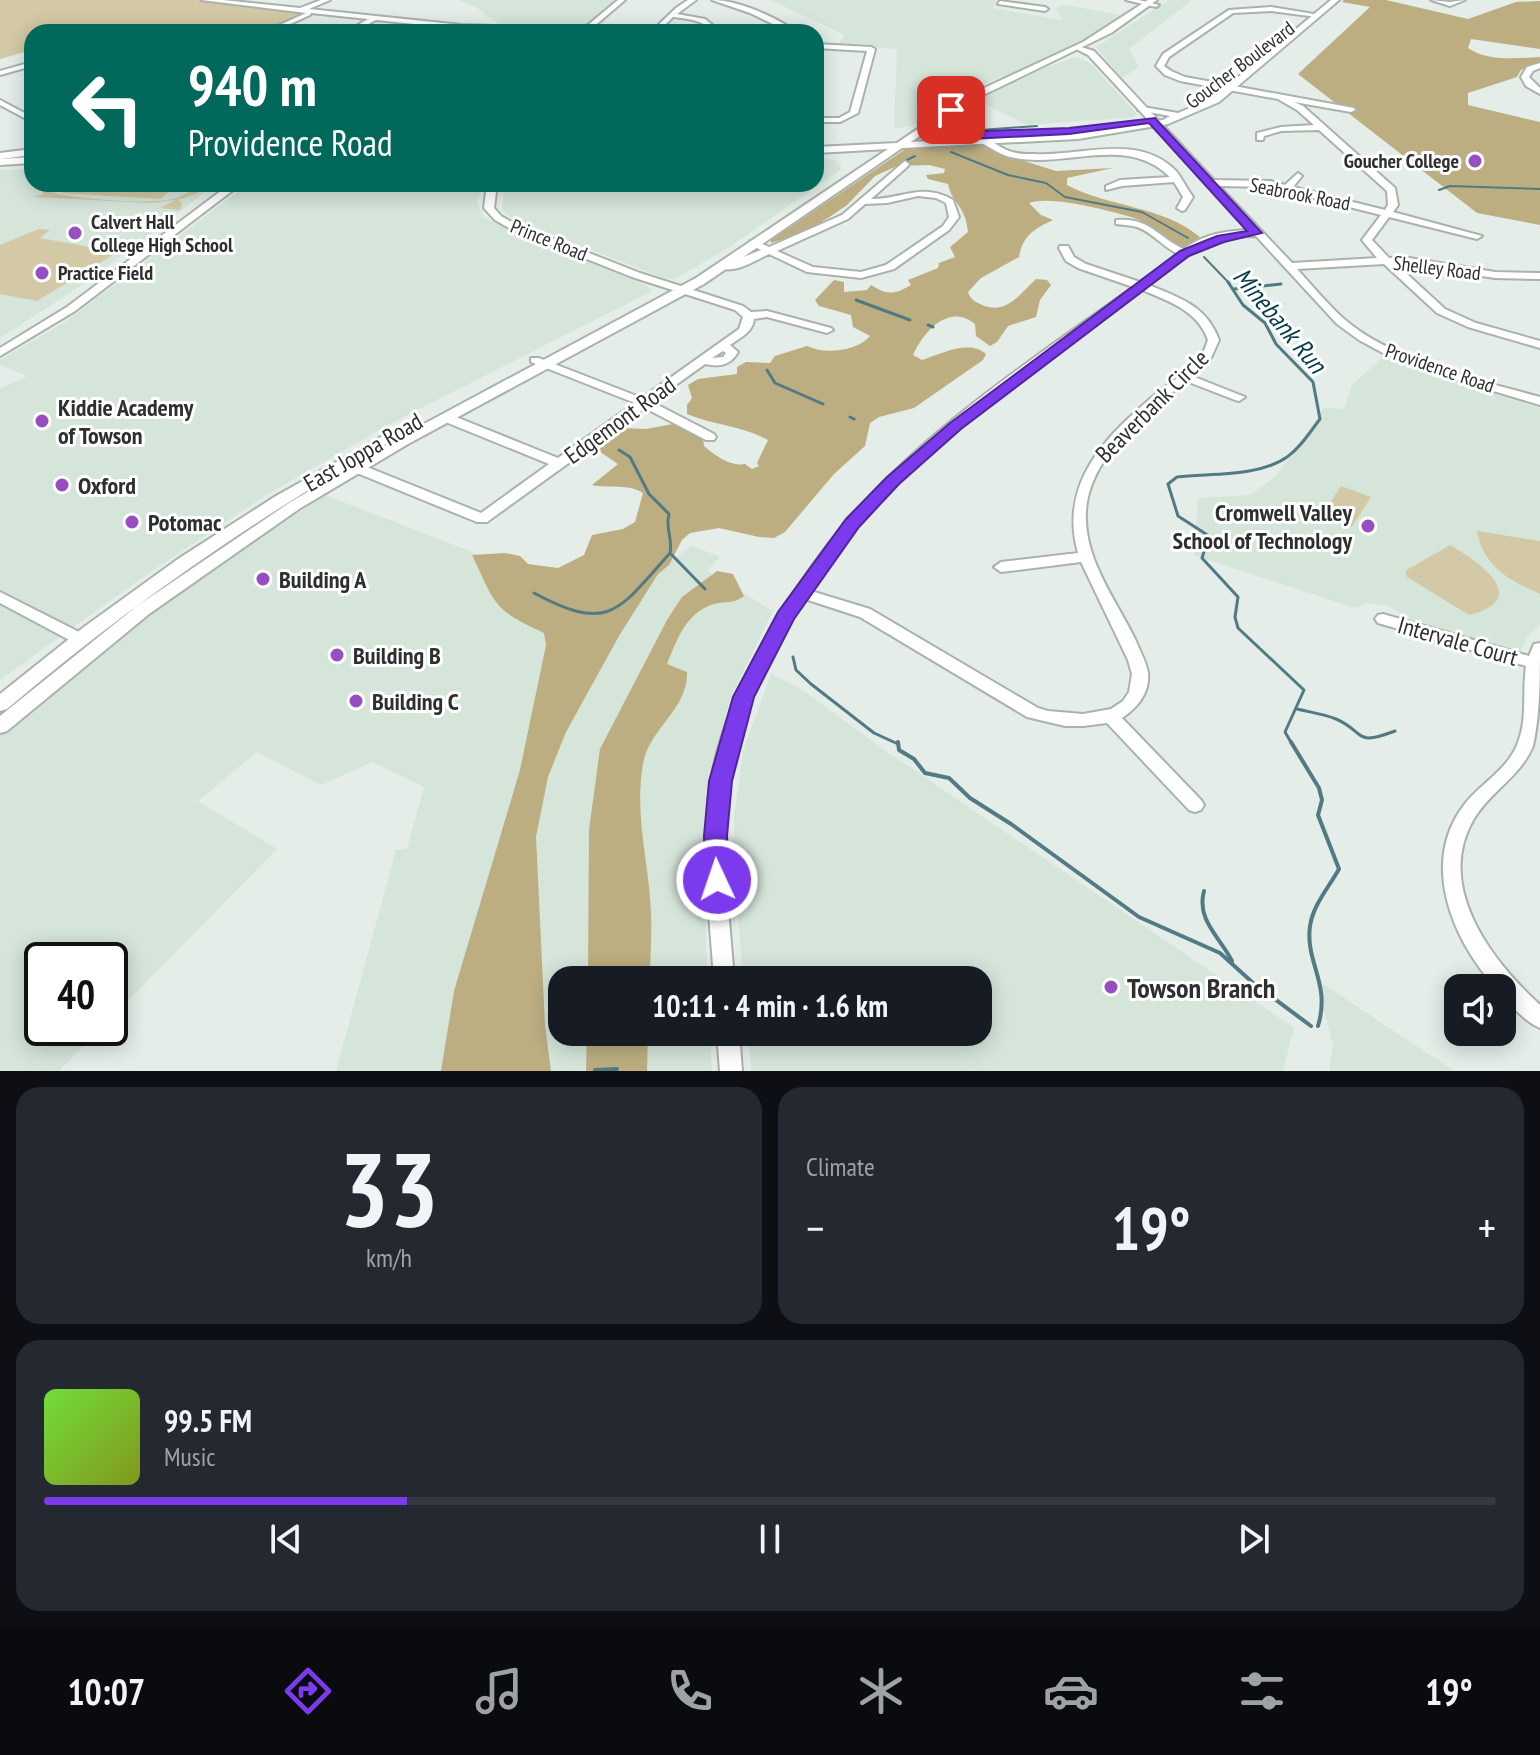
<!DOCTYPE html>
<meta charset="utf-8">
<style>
:root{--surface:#171b24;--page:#242831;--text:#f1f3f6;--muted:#9ea1a6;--line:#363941;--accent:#7c3aed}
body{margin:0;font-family:"PT Sans Narrow",sans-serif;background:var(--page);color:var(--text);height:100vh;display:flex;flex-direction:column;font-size:30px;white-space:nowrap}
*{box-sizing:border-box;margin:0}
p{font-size:26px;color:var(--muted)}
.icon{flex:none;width:44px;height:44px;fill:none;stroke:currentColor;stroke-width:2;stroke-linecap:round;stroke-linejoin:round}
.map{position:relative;height:1071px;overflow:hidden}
.side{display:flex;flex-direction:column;gap:16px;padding:16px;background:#0d0f14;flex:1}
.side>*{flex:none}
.banner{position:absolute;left:24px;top:24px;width:800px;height:168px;border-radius:24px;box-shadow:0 4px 20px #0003;background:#00695c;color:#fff;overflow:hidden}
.tools{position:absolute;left:1444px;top:974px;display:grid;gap:16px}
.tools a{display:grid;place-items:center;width:72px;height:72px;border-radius:16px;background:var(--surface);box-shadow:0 4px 20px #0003;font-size:40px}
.speed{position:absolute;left:24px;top:942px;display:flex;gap:16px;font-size:40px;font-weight:700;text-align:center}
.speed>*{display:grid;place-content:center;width:104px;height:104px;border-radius:50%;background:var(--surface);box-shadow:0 4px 20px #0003;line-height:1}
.speed .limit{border:4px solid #111;border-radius:12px;background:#fff;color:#111}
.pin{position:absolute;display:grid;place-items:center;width:68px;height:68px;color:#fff;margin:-34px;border-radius:16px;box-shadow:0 4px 12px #0006}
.me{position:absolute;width:88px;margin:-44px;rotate:357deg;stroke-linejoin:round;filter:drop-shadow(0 0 6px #0008)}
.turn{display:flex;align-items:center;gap:28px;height:168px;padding:0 32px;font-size:36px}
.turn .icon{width:104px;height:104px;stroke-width:2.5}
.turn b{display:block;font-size:56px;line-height:68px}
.big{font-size:60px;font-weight:700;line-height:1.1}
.side .tile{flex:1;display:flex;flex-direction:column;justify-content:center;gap:12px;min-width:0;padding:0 28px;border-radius:24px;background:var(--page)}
.side .dial{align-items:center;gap:0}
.dial b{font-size:104px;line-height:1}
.song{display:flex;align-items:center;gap:24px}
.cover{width:96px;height:96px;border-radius:12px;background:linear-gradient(135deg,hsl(100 70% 55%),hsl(70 70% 35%))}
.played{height:8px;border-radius:4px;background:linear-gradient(90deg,var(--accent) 25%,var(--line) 25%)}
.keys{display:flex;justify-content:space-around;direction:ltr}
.heat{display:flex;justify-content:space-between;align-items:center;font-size:44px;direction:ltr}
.side .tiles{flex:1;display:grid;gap:16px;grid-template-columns:1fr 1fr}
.tile:last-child{grid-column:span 2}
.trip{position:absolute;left:548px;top:966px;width:444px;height:80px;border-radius:24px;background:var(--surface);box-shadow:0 4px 20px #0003;font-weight:700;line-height:80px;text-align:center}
.menu{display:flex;height:128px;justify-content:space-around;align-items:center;background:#090b0e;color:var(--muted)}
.menu .icon{width:56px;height:56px}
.menu .active{color:var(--accent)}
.menu b{font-size:36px;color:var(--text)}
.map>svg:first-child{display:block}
</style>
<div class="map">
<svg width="1540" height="1071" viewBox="0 0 1540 1071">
<rect width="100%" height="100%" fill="#e4ede7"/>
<path fill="#d5e5da" d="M459 0H616L584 26 572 28 503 27 477 8Z
M770 0H992L998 1 993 8 1059 20 1063 19 1055 9 1064 5 1127 16 1073 48 986 83 914 125 894 129 897 49 838 45 845 35Z
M1169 0H1192L1129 49 1139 67 1122 78 1096 47Z
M1077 57 1091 64 1136 113 1135 117 1028 125 979 101 1034 71Z
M816 157 835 160 841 165 840 170 731 246 675 279H666L513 219 502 210 504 187 568 184H816Z
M32 168V184H216L85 283 0 338V170Z
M248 184 481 188 477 202 484 218 647 286 652 291 388 425 263 497 142 578 0 680V389L27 376 0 365V360L65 322Z
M1383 357 1433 376 1540 408V625L1528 636 1519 654 1408 618 1388 606 1368 603 1355 608 1194 555 1198 498 1250 495 1276 476 1324 408 1344 409 1352 385Z
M325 495 606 604 692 546 720 557 707 571 773 611 732 694 707 780 702 856 708 980H562V1032H710L712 1071H336L396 850 407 849 424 787 373 762 321 785 257 752 198 801 277 849 110 1019V960H42V1028H101L59 1071H0V735L140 620Z
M771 674 804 691 883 749 1294 1028 1283 1071H751L748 1032H978V980H743L736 888 734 820 743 751Z
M1316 979 1386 1026 1455 1071H1329L1333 1045Z"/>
<path fill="#d3c9a6" d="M0 0H196L306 13 264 32H32V50L0 59Z
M50 184 49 191 57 194C90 199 141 205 173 199 186 196 197 185 207 184L198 193 178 200 182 203 180 210 160 208 176 200 150 203 34 197 44 194 41 190 43 185Z
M75 184H178L160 199 62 193Z
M39 229 50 230 40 238 118 252 37 301 0 294V245Z
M1341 486 1371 497 1352 527 1322 515Z
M1477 531 1540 541V594C1510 581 1483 566 1477 531Z
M1450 545C1481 563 1532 599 1469 615L1407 577 1405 571Z"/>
<path fill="#bcae81" d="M1344 0H1386L1468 19 1516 2 1540 1V49L1471 39 1468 48C1488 62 1517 58 1540 57V61L1521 70 1517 77 1468 93V105L1540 122V225L1477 213 1298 74 1370 7 1342 2Z
M987 145 1002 154 1056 171 1113 168 1067 178V185C1110 208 1161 205 1200 237L1181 249C1168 237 1151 224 1134 218 1110 211 1052 195 1029 203L1041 215 1053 220C1034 229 1023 235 1019 257L981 278 968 292C971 300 974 301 982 305 1006 315 1019 295 1036 279L1047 280 1051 285 1040 300 1036 317 1008 326 997 342 990 346 976 336 975 324C948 302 923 333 913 355L922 360C941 354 969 339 986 354L983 360 914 408 879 417 870 423 865 446 834 474 785 532 774 538 759 537 719 528 690 533 682 540 669 565 658 574 619 636 566 732 548 777 536 837 545 1025 551 1071H441L454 991 520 770 546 645 544 633C492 609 496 605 472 555L505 553 520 556 528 564 558 568 584 555 592 535 623 529 635 522 643 493C628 483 609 489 592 485L618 464 593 447 596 438 619 428 646 429 673 424 685 427 703 438 704 446C714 455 731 467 745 464L752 469 759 466 757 463 768 440C743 426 713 425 687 414V405L692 398 688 385 698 379 737 374V367L746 362 770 363 775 356 807 346C825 355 857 351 870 336L853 327 851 315 819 306 815 300 834 280 844 282V292L867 290 871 285C887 295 894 295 911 285L908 280 938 268 939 263 955 257 950 247 968 232C965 204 953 206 948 184L928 179 926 175 944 173 945 169 929 165 897 166 875 176 847 205 828 218 802 233 771 243V240L907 148Z
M717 571 733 574 744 596C733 604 727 601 714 604 686 612 677 640 667 664L687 672C688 710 649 728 643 764 634 814 649 863 651 912 652 935 650 957 650 980H588L589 830 600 749 667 620 682 597Z
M587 1032H648L647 1071H586Z"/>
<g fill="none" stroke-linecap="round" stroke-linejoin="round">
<path stroke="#527a84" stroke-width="2" d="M942 131 982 98
M939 133 1037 126
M951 152 1008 175 1046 183 1065 197 1142 212 1188 238
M905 161 915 156
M1439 190 1450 186 1540 189
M1204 257 1230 284
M1278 284H1281"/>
<path stroke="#527a84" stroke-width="3" d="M1228 282 1243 305 1265 323 1276 344 1313 382 1320 419C1310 432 1301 447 1287 457 1259 477 1210 473 1177 477L1168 484 1178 516 1209 536 1202 558 1238 597 1235 617 1238 628 1304 690 1285 732 1292 744
M1234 289 1281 284
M856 300 910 320
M928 325 933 327
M767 370 775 383 823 404
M850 417 854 419
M619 450 630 457 649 494 669 514C665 529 673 538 670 553L705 589
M534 593C610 634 619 610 670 553
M793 657 796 670 811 684 874 733 898 744
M1297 709C1309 712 1324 714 1336 719 1366 732 1353 747 1395 731"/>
<path stroke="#527a84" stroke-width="4" d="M898 742 899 750 914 759 925 773 949 778 970 798 1011 824 1139 917 1220 953 1252 982 1311 1026
M1291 742 1319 788 1322 800 1318 815 1339 869C1329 887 1313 905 1310 926 1305 963 1331 983 1318 1026
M1204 891C1196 920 1220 937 1232 961
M595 1070 617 1069"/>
<g stroke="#aab2ac" stroke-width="4">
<path id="minor" d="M201 0H223L300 8 321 0H330L309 9 462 25 583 29 618 0H625L591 29 615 32 462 29 376 20 354 32H346L368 19 311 13 310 15 273 32H264L306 13Z
M688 0H696L677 14 705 19 721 32H714C703 20 689 19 673 17L658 32H651L676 8Z
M712 0C739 0 775 17 797 32H789L750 13Z
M1126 0H1139L1159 5 1156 7Z
M1431 0 1450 2 1465 0 1450 6Z
M1000 1 1045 7 1048 9 1045 11 998 4Z
M1271 7 1320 15 1317 17 1271 11 1233 13 1169 57 1164 66 1171 71 1185 77 1354 108 1355 110 1351 112 1294 102 1303 106 1395 188 1398 205 1393 212 1482 236 1477 239 1389 217 1372 240 1389 258 1403 257 1495 272 1540 273V279L1495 278 1395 263 1445 309 1476 323 1540 341V348L1468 327 1437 313 1384 264 1297 269C1312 285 1327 304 1344 319 1392 361 1479 380 1540 397V405L1433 373 1383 353 1359 340 1337 324 1256 236 1224 237 1201 245 1149 285C1180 298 1207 306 1219 340L1210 360 1192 376 1245 397 1239 401 1235 400 1186 381C1148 413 1096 450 1087 502 1079 553 1114 596 1135 639 1139 649 1146 661 1148 673 1150 693 1137 708 1122 718L1201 800 1204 805 1201 810 1195 812 1189 810 1107 723 1083 726H1065L1027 717 860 617 805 599C763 662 730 733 726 809 722 866 730 923 734 980H714C710 914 700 846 711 780 722 718 750 661 784 608 806 573 831 538 860 507 938 420 1039 355 1133 287L1078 268 1066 261 1059 248 1060 246H1068L1074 257 1086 264 1140 282 1178 254C1163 247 1152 232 1137 227 1130 225 1122 225 1116 224V220C1150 217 1157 237 1184 249 1204 234 1225 231 1250 230L1088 55 1078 50V46L1094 51 1214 180 1270 181 1285 185 1298 173 1302 176 1293 187 1385 210 1388 205 1387 191 1319 130 1281 131 1264 136 1263 140H1257V133L1281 127 1314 125 1297 110 1278 99 1180 81 1165 75 1156 66 1163 54 1229 10ZM1219 186 1270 187 1381 215 1362 240 1377 258 1292 263ZM1142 290C1169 301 1198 311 1208 340 1206 345 1204 353 1200 357 1189 371 1171 382 1157 393 1107 435 1058 482 1078 553L1001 562 994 567 1001 572 1081 562 1128 660 1132 674 1129 692 1123 701 1111 709 1083 714 1048 711 1038 708 870 609 811 591C830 562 850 534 873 509 953 424 1049 359 1142 290Z
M816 44 871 47 875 49 858 113 840 122H816V118H839L850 112 867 51 816 48Z
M32 62V66L0 75V71Z
M1540 63V68L1533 71 1529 77 1540 88V94L1526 86 1521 77 1527 67Z
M0 100 32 117V122L0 105Z
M982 139C993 139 999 148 1009 151 1017 154 1026 154 1034 154 1080 157 1138 132 1176 171 1182 178 1187 189 1193 197L1185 210 1182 211 1177 208 1183 197 1174 182 1122 186 1106 190V186L1120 180 1170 177C1125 133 1065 170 1010 157 999 154 991 148 982 143Z
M32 149V155L0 159V153Z
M905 161 909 164 908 166 871 199C903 199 922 182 953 200L959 217 949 230 894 269 861 278 807 272 769 254C754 261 734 275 718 267L761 250 750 245V241H756L769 247 842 215ZM918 196 936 198 946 203 949 217 943 226 886 265 861 272 813 267 777 251 848 219 865 204 887 203Z
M230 184H241L75 311 0 356V348L67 307Z
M487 184H497L494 208 501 216 515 224 640 273 743 306 751 312 767 311 831 328 833 330 827 333 767 317 754 319C753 332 740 338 730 345L738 352C730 366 719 367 705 364L652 402 714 434 716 437 714 440H706L645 408 487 522H477L352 471 350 468 352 465H362L481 513 549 464 443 421 441 418 443 415H451L558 458 635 403 531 362V358H539L642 398 739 329 743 317 735 310 632 277 509 228 495 220 484 208ZM723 351 726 353 723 357 712 358Z
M0 592 85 635 88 639 85 643H75L0 603Z
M1383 614 1529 656 1534 644 1540 643C1540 675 1540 716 1533 746 1521 776 1491 791 1475 817 1433 885 1491 960 1540 1005V1028C1525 1022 1513 1007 1502 995V988H1496C1452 939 1420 863 1464 805 1480 784 1507 770 1517 745 1528 720 1522 693 1526 666L1378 623 1375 619 1378 615Z
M717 1032H739L742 1071H720Z"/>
</g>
<g stroke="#aab2ac" stroke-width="4">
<path id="major" d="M1148 0H1157L1111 33 971 101 911 142 1078 133 1163 120 1170 116 1138 110 1143 107 1178 113 1213 98 1331 0H1339L1219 102 1168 124 1078 139 902 148 704 284 408 444 299 509 149 614 7 731 0 733V716L137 606 289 503 398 438 696 278 888 149 816 153V147L897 143 965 97 1083 42Z
M32 157V163L0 165V159Z
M231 184H244L232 191 227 188Z
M413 184H473L468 187H418Z
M381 437 386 438 388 441 386 444C251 521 125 609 7 709L0 711V694L84 627 178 559 276 496Z"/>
</g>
<use href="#minor" fill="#fff" fill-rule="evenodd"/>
<use href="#major" fill="#fff" fill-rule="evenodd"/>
</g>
<path fill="#7c3aed" stroke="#51269a" stroke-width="2" d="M951 107 954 108V112L927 130 929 133 1069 128 1155 118 1262 233 1224 242 1189 256 961 429 899 484 859 527 794 619 754 697 732 781 727 836 729 880 726 887 717 890 709 887 705 880 704 836 709 781 733 697 778 612 846 519 887 477 950 423 1180 251 1217 236 1247 231 1149 123 1069 134 932 141 921 137 918 126Z"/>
<g fill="#974ec0" stroke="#fff" stroke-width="3">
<circle cx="1475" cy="161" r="8"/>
<circle cx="75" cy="233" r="8"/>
<circle cx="42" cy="273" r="8"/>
<circle cx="42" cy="421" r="8"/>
<circle cx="62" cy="485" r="8"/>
<circle cx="132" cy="522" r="8"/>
<circle cx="1368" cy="526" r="8"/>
<circle cx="263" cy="579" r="8"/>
<circle cx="337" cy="655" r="8"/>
<circle cx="356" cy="701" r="8"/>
<circle cx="1111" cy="987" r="8"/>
</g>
<g text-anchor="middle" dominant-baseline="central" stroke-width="6" stroke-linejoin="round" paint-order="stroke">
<g font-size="20" fill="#2d302e" stroke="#fff">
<text transform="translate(1240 65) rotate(-37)">Goucher Boulevard</text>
<text transform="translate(1300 194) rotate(11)">Seabrook Road</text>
<text transform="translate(549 240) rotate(22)">Prince Road</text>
<text transform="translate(1437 268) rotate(7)">Shelley Road</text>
<text transform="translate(1440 368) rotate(19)">Providence Road</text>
</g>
<g font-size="20" font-weight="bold" fill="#2d302e" stroke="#fff" text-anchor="start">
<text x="1459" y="161" text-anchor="end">Goucher College</text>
<text x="91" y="222">Calvert Hall<tspan x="91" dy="23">College High School</tspan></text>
<text x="58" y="273">Practice Field</text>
</g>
<g font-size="24" fill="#2d302e" stroke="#fff">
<text transform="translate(1152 406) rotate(-45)">Beaverbank Circle</text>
<text transform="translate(620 420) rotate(-36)">Edgemont Road</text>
<text transform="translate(363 452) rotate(-30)">East Joppa Road</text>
<text transform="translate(1458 641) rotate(16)">Intervale Court</text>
</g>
<g font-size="24" font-weight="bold" fill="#2d302e" stroke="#fff" text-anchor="start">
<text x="58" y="407">Kiddie Academy<tspan x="58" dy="28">of Towson</tspan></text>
<text x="78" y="485">Oxford</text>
<text x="1352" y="512" text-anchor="end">Cromwell Valley<tspan x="1352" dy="28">School of Technology</tspan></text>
<text x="148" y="522">Potomac</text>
<text x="279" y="579">Building A</text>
<text x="353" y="655">Building B</text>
<text x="372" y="701">Building C</text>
</g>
<g font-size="26" font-style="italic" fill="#073c49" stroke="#fff">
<text transform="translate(1280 320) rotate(50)">Minebank Run</text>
</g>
<g font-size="28" font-weight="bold" fill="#2d302e" stroke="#fff" text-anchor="start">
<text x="1127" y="987">Towson Branch</text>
</g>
</g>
</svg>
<div class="tools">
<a><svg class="icon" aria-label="sound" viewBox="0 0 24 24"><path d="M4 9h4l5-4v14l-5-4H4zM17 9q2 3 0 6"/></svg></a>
</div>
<div class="speed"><div class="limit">40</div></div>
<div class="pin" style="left:951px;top:110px;background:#d93025"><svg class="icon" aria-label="arrive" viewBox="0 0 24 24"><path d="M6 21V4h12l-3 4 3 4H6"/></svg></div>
<svg class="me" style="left:717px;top:880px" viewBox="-20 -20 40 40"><circle r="17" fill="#7c3aed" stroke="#fff" stroke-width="3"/><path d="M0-11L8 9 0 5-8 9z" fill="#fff"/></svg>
<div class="trip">10:11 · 4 min · 1.6 km</div>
<div class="banner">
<div class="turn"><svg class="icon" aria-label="left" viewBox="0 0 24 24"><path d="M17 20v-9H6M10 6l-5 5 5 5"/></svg><div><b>940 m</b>Providence Road</div></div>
</div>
</div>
<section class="side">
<div class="tiles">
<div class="tile dial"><b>33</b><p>km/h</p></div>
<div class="tile"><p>Climate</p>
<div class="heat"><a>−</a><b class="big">19°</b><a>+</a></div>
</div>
<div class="tile">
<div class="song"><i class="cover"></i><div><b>99.5 FM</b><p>Music</p></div></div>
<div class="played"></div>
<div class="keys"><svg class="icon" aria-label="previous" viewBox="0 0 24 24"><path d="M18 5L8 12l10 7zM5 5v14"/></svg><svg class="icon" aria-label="pause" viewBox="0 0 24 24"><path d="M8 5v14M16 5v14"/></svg><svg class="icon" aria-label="next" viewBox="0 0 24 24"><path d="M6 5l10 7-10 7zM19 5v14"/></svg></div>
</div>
</div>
</section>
<nav class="menu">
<b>10:07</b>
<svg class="icon active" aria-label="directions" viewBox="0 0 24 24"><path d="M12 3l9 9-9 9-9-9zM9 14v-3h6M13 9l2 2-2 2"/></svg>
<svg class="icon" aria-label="music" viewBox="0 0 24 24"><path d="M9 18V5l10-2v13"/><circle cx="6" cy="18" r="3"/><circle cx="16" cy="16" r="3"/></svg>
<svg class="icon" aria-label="phone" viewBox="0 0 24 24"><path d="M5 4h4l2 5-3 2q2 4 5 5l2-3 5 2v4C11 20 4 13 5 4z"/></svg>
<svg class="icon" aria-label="climate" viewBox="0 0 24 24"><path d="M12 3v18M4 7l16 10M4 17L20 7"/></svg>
<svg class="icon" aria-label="car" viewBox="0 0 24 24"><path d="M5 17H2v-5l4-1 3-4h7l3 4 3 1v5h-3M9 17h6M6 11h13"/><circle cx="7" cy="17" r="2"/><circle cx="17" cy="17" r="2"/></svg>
<svg class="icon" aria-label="filters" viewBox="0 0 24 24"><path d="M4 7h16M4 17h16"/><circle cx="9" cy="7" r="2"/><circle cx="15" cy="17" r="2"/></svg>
<b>19°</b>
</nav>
